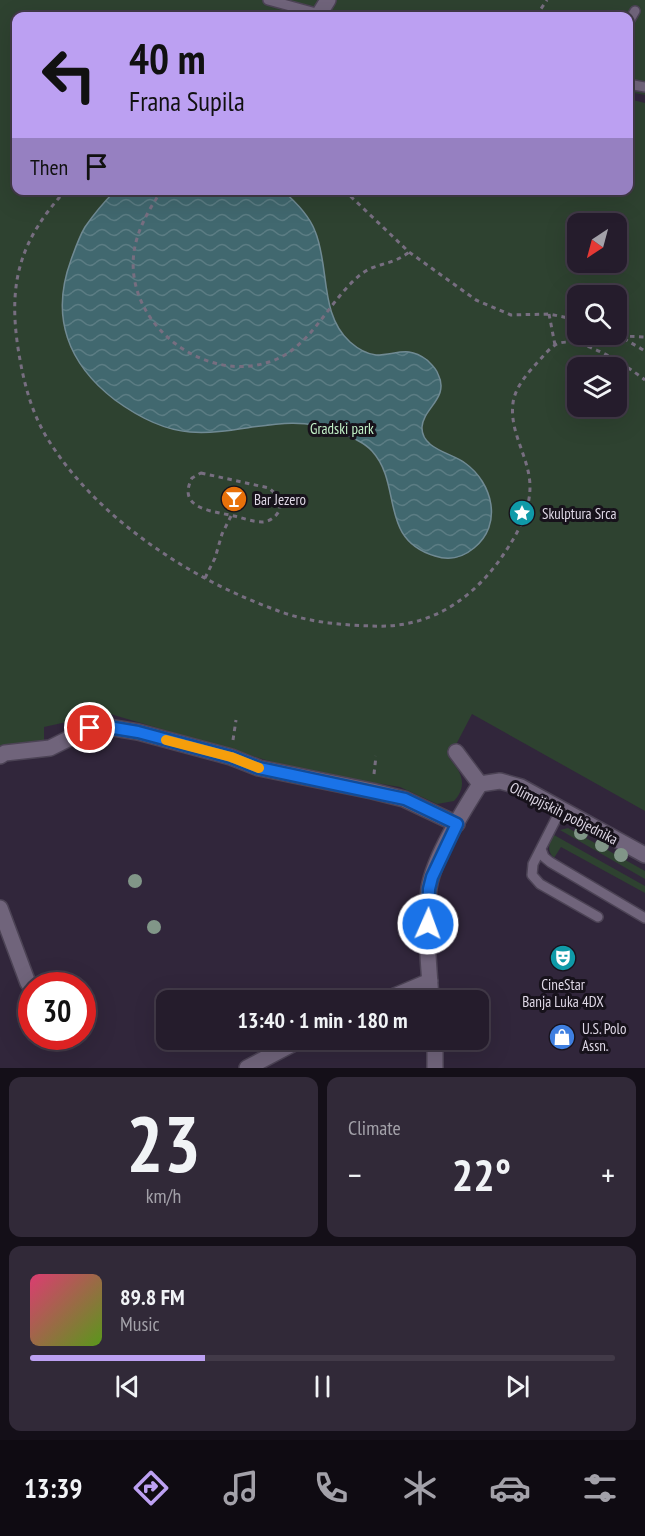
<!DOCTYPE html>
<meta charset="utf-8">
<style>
:root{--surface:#251c2c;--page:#312938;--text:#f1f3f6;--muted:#a3a1a9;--line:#423a48;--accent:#bca0f2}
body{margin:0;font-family:"PT Sans Narrow",sans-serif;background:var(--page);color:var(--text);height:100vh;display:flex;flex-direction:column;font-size:22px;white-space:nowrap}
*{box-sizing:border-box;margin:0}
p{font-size:20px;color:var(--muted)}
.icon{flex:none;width:33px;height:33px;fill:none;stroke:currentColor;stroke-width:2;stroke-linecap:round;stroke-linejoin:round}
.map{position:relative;height:1068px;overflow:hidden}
.drawer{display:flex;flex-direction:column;gap:9px;padding:9px;background:#140f18;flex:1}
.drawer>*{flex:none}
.guide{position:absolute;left:12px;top:12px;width:621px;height:183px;border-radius:12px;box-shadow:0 6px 24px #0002,0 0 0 2px var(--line);background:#bca0f2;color:#111;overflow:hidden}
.needle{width:39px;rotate:216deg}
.buttons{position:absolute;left:567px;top:213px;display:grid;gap:12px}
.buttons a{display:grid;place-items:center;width:60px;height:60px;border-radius:12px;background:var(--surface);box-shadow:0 6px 24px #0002,0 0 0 2px var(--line);font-size:30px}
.speed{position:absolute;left:18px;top:972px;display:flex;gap:12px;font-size:30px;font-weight:700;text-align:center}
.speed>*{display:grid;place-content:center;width:78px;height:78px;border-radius:50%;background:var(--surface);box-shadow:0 6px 24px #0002,0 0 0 2px var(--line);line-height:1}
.speed .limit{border:9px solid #d22;background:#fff;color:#111}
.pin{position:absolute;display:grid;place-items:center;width:51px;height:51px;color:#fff;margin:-26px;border:3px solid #fff;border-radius:50%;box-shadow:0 2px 6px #0007}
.me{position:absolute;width:66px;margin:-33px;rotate:2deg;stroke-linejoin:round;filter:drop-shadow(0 0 4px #0008)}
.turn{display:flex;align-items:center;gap:21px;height:126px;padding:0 18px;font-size:27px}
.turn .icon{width:78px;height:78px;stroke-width:2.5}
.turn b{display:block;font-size:42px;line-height:51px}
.then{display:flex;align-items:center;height:57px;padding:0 18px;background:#0003;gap:12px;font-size:22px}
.big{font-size:45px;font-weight:700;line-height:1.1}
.drawer .tile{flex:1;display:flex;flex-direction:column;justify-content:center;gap:9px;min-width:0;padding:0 21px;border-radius:12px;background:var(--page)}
.drawer .dial{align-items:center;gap:0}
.dial b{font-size:78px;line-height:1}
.song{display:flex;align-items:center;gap:18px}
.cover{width:72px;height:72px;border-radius:9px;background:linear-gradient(135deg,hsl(340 70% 55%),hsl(90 70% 35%))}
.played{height:6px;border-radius:3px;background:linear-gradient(90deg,var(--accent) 30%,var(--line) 30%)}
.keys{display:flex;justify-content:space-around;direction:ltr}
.heat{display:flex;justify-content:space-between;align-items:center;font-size:33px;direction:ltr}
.drawer .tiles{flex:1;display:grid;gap:9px;grid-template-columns:1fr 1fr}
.tile:last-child{grid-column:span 2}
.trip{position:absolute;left:156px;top:990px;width:333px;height:60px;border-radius:12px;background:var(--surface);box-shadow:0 6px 24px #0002,0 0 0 2px var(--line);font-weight:700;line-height:60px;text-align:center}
.menu{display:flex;height:96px;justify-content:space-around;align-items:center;background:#0f0b12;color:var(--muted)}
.menu .icon{width:42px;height:42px}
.menu .on{color:var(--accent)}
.menu b{font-size:27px;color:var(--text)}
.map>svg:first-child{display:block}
</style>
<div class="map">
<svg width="645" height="1068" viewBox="0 0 645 1068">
<defs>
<pattern id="water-waves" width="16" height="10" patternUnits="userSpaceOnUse" patternTransform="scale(1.5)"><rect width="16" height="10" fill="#41686f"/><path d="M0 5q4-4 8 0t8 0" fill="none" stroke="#5c7d84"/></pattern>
</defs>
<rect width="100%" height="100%" fill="#31263b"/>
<path fill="#2e4230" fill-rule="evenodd" d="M0 0H645V95L629 92 628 16H16V190H628L629 99 645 103V811L472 714 449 758C462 772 468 786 454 801L437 804 400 787 303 771 107 713 44 727V743L0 752ZM578 224H616V262H578ZM578 296H616V334H578ZM578 368H616V406H578Z
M568 828 645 871V879L560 830Z
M554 835 645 886V893L561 847 554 858C546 850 549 843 554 835Z"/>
<path fill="url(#water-waves)" stroke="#708a93" stroke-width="1.5" d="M282 190C296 202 309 215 315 231 330 267 319 314 350 342 358 349 366 354 376 355 397 355 407 345 427 360 431 364 436 368 438 374 450 398 423 408 422 427 421 449 452 453 465 463 493 483 503 525 474 548 462 558 450 561 435 556 378 539 403 485 372 451 363 441 348 436 336 431 287 411 240 436 190 432 163 430 137 416 115 400 68 364 50 317 71 260 75 249 79 237 85 227 94 214 104 202 115 191Z"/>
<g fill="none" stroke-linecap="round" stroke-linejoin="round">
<g stroke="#4c4355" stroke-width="12">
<path id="lane" d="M268 0 327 16
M628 23 635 11
M628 84 645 87
M561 809 533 864 532 875 540 884 598 917
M541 849 544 857 550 862 645 918"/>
</g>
<g stroke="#4c4355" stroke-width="18">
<path id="street" d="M318 16 328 0
M0 756 5 753 50 748 90 728H114L138 732 231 757 259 768 372 791 404 799 457 824
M480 784 500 781 521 787 645 855
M0 908 28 983
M385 1000 430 981
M431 1000C429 964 424 925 429 888 434 857 463 811 480 784L456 752
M435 1040V1068
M247 1068 300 1040"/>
</g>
<path stroke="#776e80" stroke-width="3" stroke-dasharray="4.5 4.5" stroke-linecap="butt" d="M536 16 547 0
M66 190C20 240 8 282 18 348 23 380 31 413 49 441 98 519 190 579 276 610 306 622 340 625 372 626 433 629 478 596 509 546 520 529 530 508 530 487 530 458 509 433 513 403 515 388 526 375 536 364 542 358 549 348 557 344 580 334 627 366 645 380
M162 190C149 209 137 230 134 252 124 323 203 384 269 362 311 349 328 301 360 275 376 262 392 266 409 252
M344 190 409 252 476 300 511 315 549 314 578 320
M549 314 555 345
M616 334 645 351
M621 336 645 337
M201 473 269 488 279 497 280 509C277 516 270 522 262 522 253 522 243 518 234 516 213 511 176 509 192 478Z
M205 578 215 558 222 534 233 512
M233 740 236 720
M374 774 376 756"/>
<use href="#lane" stroke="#70647b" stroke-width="9"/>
<use href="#street" stroke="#70647b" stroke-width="15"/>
</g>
<g fill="#819688">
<circle cx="581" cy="833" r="7"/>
<circle cx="602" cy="845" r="7"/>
<circle cx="621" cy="855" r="7"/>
<circle cx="135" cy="881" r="7"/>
<circle cx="154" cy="927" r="7"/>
</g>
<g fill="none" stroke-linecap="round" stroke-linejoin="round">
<g stroke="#114b97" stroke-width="15">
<path id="route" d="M90 728H114L138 732 231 757 259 768 405 799 457 824 432 877 429 889 428 924"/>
</g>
<use href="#route" stroke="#1a73e8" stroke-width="10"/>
<path stroke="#f59e0b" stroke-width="10" d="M166 740 231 757 259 768"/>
</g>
<defs>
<g id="bar-disc" transform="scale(1.35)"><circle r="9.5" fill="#e8710a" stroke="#17121b"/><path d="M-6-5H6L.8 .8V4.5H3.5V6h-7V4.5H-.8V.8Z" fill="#fff"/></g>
<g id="sight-disc" transform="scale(1.35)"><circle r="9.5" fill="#0f9aa8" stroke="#17121b"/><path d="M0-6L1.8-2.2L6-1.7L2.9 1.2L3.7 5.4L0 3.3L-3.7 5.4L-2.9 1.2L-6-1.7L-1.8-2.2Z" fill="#fff"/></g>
<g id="theatre-disc" transform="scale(1.35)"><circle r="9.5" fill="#0f9aa8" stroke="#17121b"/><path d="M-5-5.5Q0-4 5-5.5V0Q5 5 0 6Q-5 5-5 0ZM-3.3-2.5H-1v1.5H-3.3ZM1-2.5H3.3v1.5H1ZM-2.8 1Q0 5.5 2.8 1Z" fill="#fff"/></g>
<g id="shop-disc" transform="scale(1.35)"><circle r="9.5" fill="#3f7fe0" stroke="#17121b"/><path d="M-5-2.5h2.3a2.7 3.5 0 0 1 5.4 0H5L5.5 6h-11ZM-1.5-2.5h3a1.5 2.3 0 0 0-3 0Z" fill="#fff"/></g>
</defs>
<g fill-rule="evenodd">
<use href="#bar-disc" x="234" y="499"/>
<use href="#sight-disc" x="522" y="513"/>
<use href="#theatre-disc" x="563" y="958"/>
<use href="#shop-disc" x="562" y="1037"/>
</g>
<g text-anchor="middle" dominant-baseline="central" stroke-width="6" stroke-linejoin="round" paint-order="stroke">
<g font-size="15" fill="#c2f1c7" stroke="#17121b">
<text x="342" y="428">Gradski park</text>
</g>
<g font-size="15" fill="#dfd8e6" stroke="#17121b" text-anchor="start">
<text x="254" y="499">Bar Jezero</text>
<text x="542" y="513">Skulptura Srca</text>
<text x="563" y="984" text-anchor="middle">CineStar<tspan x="563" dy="17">Banja Luka 4DX</tspan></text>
<text x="582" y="1028">U.S. Polo<tspan x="582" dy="17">Assn.</tspan></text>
</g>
<g font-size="15" fill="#dfd8e6" stroke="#17121b">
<text transform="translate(564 813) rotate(27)">Olimpijskih pobjednika</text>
</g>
</g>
</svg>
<div class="buttons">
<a><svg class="needle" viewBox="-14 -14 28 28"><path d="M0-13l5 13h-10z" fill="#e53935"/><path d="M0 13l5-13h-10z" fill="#a3a1a9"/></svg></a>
<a><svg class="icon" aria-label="search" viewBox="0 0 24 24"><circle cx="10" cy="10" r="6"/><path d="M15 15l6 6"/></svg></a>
<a><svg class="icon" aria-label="layers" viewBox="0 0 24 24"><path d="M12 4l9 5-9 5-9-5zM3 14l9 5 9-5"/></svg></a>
</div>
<div class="speed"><div class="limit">30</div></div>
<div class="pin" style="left:90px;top:728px;background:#d93025"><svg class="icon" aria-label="arrive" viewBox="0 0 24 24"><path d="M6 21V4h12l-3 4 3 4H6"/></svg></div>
<svg class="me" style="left:428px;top:924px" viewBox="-20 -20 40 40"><circle r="17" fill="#1a73e8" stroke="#fff" stroke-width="3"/><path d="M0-11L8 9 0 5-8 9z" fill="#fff"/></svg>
<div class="trip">13:40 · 1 min · 180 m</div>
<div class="guide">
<div class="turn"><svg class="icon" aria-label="left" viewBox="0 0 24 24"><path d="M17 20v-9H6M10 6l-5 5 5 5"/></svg><div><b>40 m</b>Frana Supila</div></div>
<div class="then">Then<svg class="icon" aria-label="arrive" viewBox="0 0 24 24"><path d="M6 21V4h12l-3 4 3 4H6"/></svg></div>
</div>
</div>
<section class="drawer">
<div class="tiles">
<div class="tile dial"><b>23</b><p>km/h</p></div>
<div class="tile"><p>Climate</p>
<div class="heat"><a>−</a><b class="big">22°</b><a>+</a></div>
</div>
<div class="tile">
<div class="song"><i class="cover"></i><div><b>89.8 FM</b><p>Music</p></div></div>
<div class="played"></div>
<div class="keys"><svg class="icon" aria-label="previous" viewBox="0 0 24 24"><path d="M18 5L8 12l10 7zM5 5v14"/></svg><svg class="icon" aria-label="pause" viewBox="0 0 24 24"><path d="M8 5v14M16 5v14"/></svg><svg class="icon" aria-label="next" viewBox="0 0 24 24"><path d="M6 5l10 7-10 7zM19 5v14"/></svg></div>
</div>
</div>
</section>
<nav class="menu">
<b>13:39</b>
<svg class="icon on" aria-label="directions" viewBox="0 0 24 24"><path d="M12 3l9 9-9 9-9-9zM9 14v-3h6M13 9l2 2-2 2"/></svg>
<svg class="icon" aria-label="music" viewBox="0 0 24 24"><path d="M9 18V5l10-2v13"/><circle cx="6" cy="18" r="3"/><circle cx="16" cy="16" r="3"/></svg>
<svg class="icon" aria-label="phone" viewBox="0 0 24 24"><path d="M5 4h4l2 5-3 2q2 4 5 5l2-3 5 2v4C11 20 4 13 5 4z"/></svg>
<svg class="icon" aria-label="climate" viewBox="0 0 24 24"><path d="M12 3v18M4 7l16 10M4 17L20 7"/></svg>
<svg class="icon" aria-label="car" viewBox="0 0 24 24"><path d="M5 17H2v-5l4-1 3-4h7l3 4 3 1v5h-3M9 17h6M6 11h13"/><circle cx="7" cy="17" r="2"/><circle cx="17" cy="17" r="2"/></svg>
<svg class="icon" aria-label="filters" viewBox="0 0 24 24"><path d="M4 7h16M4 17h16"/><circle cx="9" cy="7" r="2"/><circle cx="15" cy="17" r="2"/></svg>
</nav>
